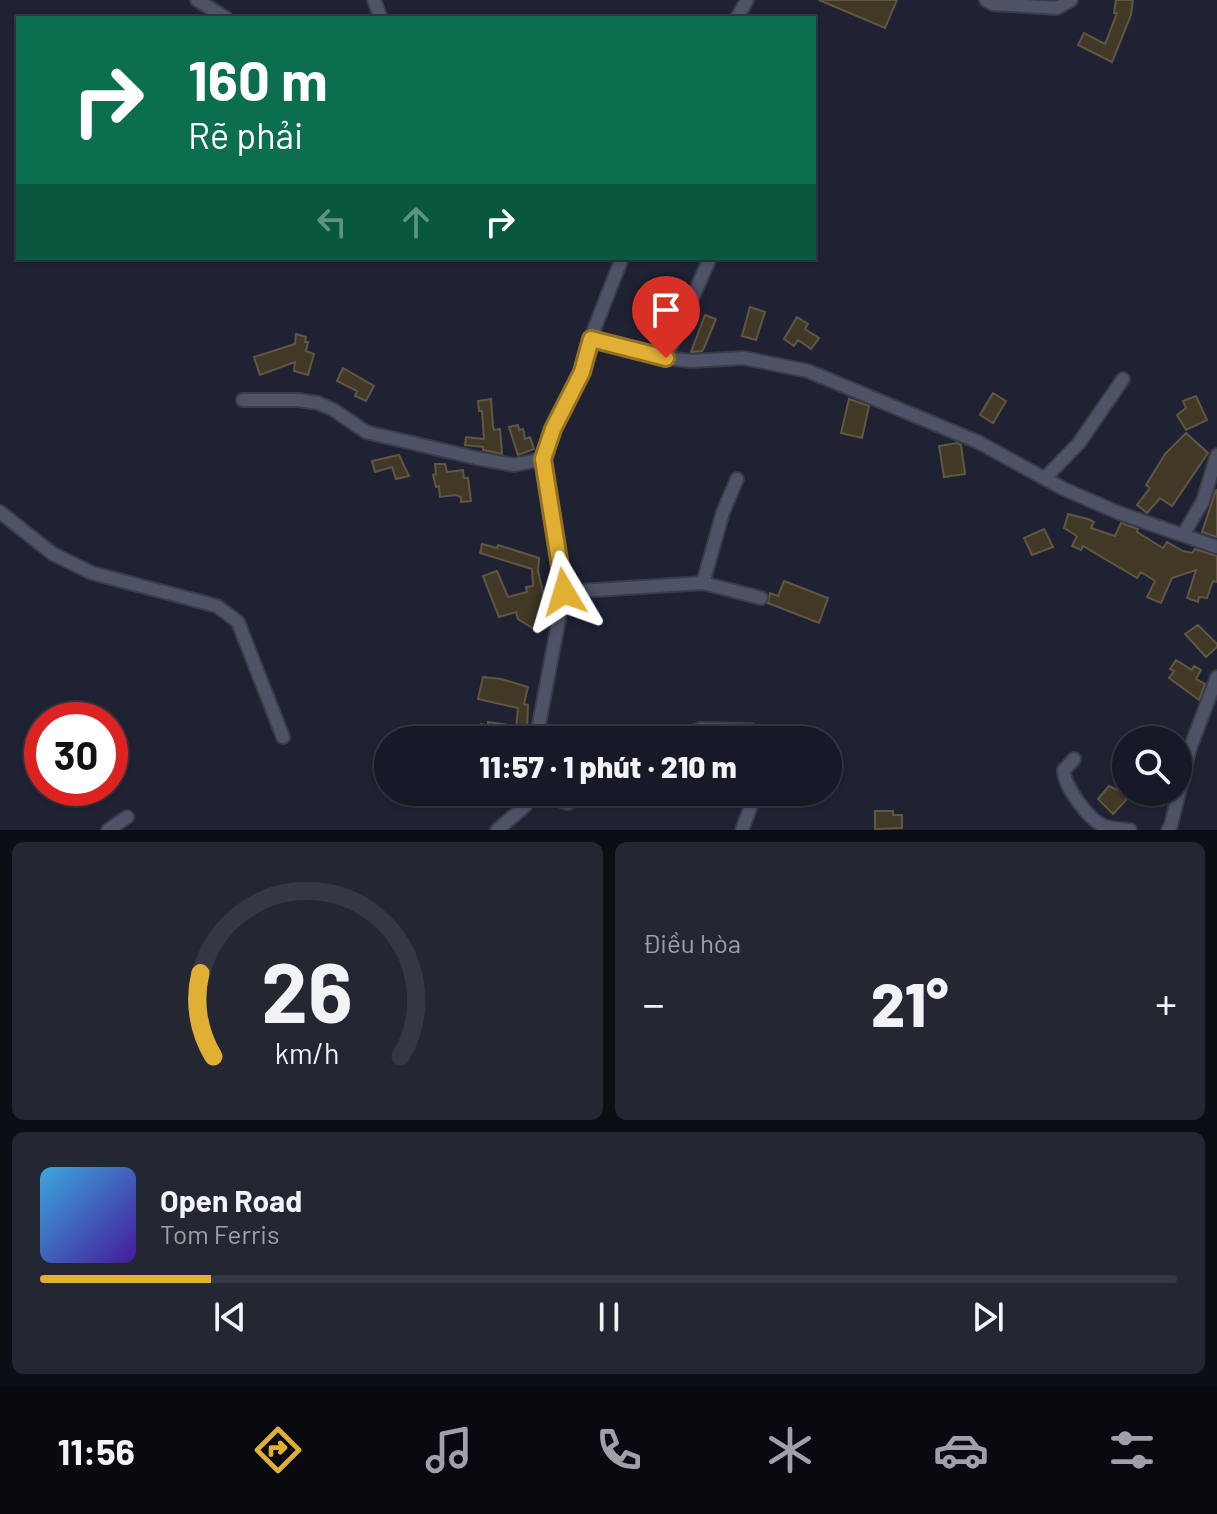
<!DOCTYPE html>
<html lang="vi">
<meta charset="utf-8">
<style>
:root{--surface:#161a26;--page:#232732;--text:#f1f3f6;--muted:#9ea1a7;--line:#353843;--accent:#e1af34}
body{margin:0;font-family:Barlow,sans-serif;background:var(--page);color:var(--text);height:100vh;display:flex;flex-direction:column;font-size:30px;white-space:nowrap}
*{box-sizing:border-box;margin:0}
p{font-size:26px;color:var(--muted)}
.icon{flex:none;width:44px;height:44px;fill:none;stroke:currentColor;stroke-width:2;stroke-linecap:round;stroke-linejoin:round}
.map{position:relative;height:830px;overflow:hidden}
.drawer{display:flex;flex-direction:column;gap:12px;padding:12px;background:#0c0e15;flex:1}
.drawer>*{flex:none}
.guide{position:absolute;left:16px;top:16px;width:800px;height:244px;border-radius:0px;box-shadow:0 2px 6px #0004,0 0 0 2px var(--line);background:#0b6e4f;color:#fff;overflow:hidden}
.buttons{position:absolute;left:1112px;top:726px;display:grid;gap:16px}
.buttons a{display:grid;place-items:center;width:80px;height:80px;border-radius:50%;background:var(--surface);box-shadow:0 2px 6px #0004,0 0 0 2px var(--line);font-size:40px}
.speed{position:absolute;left:24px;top:702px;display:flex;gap:16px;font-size:40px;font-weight:700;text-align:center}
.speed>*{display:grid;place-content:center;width:104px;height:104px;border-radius:50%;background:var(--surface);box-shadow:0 2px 6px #0004,0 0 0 2px var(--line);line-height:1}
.speed .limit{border:12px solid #d22;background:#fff;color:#111}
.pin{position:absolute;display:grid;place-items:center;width:68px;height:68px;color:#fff;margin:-82px -34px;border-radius:50% 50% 50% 0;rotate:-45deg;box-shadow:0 0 8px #0007}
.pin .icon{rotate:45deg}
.me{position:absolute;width:88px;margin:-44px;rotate:353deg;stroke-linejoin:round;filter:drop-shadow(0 0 6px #0008)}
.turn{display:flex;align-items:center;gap:28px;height:168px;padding:0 40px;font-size:36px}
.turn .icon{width:104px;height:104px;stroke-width:2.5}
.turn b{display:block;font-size:56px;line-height:68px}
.lanes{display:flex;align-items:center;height:76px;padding:0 40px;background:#0003;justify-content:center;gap:40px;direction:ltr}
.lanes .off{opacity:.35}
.big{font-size:60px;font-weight:800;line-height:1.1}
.drawer .tile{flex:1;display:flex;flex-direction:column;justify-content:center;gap:12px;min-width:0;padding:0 28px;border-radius:12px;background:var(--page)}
.drawer .dial{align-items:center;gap:0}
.dial svg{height:208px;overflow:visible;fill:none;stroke:var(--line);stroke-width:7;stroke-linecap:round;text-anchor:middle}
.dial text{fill:var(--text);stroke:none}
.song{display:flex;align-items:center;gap:24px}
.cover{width:96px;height:96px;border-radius:12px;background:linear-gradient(135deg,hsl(200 70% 55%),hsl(260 70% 35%))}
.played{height:8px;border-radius:4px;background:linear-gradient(90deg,var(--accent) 15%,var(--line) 15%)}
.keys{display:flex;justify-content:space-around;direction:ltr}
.heat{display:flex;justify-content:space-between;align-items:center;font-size:44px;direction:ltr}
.drawer .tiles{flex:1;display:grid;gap:12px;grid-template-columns:1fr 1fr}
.tile:last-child{grid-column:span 2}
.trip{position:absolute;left:374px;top:726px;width:468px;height:80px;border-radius:40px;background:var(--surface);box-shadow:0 2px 6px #0004,0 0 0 2px var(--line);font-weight:800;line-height:80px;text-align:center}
.menu{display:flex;height:128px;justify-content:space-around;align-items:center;background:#090a0f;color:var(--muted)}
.menu .icon{width:56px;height:56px}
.menu .current{color:var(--accent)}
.menu b{font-size:36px;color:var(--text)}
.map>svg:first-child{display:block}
</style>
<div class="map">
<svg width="1217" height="830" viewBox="0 0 1217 830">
<rect width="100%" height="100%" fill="#1e2233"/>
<path fill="#413826" stroke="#605643" stroke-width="2" d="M819 0H897L885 28Z
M1116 0H1133L1131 15 1112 62 1078 45 1084 33 1105 44 1117 13H1114Z
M750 307 765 312 756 340 742 336Z
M705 315 716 319 704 348 702 351 691 352Z
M797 317 808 324 805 329 819 338 811 349 798 340 794 346 784 339Z
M296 334 306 337 305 342H308L306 351 314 354 308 375 294 371 295 362 260 375 254 357 295 344Z
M343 368 374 386 366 401 355 396 357 391 337 381Z
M993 393 1006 401 993 423 980 415Z
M1196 396 1207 420 1186 430 1177 415 1186 408 1183 401Z
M491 399 493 426 494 430 500 429 502 454 483 450V447L465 445 466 437 484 439 482 411H479L478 401Z
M849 399 869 406 862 438 841 433Z
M518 425 519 430 523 429 525 439 530 437 534 449 518 455 509 427Z
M1186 433 1208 453 1172 506 1160 498 1147 513 1137 505 1150 488 1146 485 1165 454Z
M957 443 961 445 965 474 944 477 939 446Z
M399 455 409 476 396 479 392 467 375 472 372 461Z
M435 464H445L447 472 463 470 464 478H468L471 501 461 502V497L456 495 440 497 439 486 436 487 433 475 436 474Z
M1216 490H1217V537L1202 532Z
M1068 514 1088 519 1094 522 1091 528 1115 536 1121 523 1138 529 1137 532 1163 548 1167 542 1183 551 1192 553 1195 549 1217 556V582L1213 581 1207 598 1199 597 1198 602 1187 598 1196 570 1172 578 1161 603 1147 597 1155 581 1141 572 1137 578 1083 546 1081 550 1072 546 1077 536 1064 528Z
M1044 529 1053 547 1032 555 1024 538Z
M482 544 497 548 498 545 539 558 538 571 549 618H541L534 629 518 619 516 612 499 617 483 576 497 571 508 597 527 592 526 587 533 586 532 569 480 553Z
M784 581 828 598 819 623 768 603 770 593 778 596Z
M1198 625 1217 644V647L1206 657 1185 634Z
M1176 660 1192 670 1194 666 1201 670 1196 679 1205 684 1199 700 1169 678 1174 671 1170 669Z
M483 677 501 679 528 687 524 704 528 705 527 730 516 729 518 708 478 699Z
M488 722 515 726 516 740H505V735L489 733 483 740H477L481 724 488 726Z
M1109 786 1122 792 1127 799 1113 814 1098 799Z
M875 811H893V815H902V828L875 829Z"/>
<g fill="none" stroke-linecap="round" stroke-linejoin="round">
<g stroke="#3a3c4a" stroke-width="16">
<path id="street" d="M197 0 226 18
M374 0 381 18
M986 0 993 4 1057 8 1071 0
M737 18 747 0
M591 339 666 358 691 361 744 358 808 371 978 442 1064 489 1119 513 1217 547
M666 358 710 258
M243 400H298L318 403 334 410 366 432 476 458 514 465 543 459
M1045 478 1079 443 1123 379
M0 512 53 554 92 573 217 606 238 622 283 737
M1183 535 1203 501 1217 455
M703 583 723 512 737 479
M564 592 703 583 761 598
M536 738 606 736 651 739 677 737 701 729 751 730 761 740
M536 740 564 592 543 459 553 429 582 372 595 327 622 258
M1074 759 1064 770C1063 785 1089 820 1104 826 1111 829 1122 829 1130 830
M108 830 127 817
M497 830 525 806 532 792 568 803
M742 830 756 792
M1168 830 1171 825 1189 751 1217 677"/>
</g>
<use href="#street" stroke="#4f5367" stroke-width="12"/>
</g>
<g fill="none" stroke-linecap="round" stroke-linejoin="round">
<g stroke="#927222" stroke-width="20">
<path id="route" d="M564 592 543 459 553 429 582 372 591 339 666 358"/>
</g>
<use href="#route" stroke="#e1af34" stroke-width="14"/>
</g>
</svg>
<div class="buttons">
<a><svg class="icon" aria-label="search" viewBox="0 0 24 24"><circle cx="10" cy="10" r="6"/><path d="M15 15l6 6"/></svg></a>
</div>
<div class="speed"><div class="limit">30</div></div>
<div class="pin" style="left:666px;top:358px;background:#d93025"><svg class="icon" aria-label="arrive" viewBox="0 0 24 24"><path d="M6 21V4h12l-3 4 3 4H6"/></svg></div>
<svg class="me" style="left:564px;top:592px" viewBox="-20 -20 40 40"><path d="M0-17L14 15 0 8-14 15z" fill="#e1af34" stroke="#fff" stroke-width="4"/></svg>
<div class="trip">11:57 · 1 phút · 210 m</div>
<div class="guide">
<div class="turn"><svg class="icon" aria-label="right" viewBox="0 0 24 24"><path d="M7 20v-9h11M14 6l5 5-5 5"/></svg><div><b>160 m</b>Rẽ phải</div></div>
<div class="lanes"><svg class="icon off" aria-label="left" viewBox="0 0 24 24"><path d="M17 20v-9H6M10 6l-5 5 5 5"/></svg><svg class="icon off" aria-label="ahead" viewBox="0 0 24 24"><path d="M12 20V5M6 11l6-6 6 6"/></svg><svg class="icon" aria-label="right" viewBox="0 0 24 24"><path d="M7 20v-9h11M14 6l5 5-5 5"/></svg></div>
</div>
</div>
<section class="drawer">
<div class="tiles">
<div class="tile dial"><svg viewBox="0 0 100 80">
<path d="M14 69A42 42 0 1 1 86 69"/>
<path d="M14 69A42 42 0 0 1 9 37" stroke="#e1af34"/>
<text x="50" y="56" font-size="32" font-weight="700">26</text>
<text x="50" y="72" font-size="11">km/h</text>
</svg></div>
<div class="tile"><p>Điều hòa</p>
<div class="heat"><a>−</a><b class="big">21°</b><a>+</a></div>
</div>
<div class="tile">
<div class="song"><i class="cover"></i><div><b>Open Road</b><p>Tom Ferris</p></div></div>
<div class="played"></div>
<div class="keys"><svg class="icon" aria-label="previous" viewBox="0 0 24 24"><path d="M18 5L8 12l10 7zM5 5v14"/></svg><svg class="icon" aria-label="pause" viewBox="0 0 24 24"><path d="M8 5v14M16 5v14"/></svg><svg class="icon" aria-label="next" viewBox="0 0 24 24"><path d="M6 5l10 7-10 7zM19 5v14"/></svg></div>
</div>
</div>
</section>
<nav class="menu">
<b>11:56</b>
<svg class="icon current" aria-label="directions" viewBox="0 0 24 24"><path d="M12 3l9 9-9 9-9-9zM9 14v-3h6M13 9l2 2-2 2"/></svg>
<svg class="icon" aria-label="music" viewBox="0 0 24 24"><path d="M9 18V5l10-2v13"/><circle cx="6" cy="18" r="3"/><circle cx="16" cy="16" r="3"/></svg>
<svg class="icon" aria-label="phone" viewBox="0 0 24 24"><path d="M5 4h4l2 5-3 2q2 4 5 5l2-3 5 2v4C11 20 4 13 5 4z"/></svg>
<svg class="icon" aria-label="climate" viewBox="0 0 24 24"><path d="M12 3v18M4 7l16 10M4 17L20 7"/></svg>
<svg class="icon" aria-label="car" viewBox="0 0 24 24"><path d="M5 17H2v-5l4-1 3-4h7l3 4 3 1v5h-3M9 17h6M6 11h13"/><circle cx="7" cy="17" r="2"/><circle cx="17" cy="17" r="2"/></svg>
<svg class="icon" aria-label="filters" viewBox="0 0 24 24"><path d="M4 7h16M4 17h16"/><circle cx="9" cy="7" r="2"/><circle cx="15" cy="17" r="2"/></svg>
</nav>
